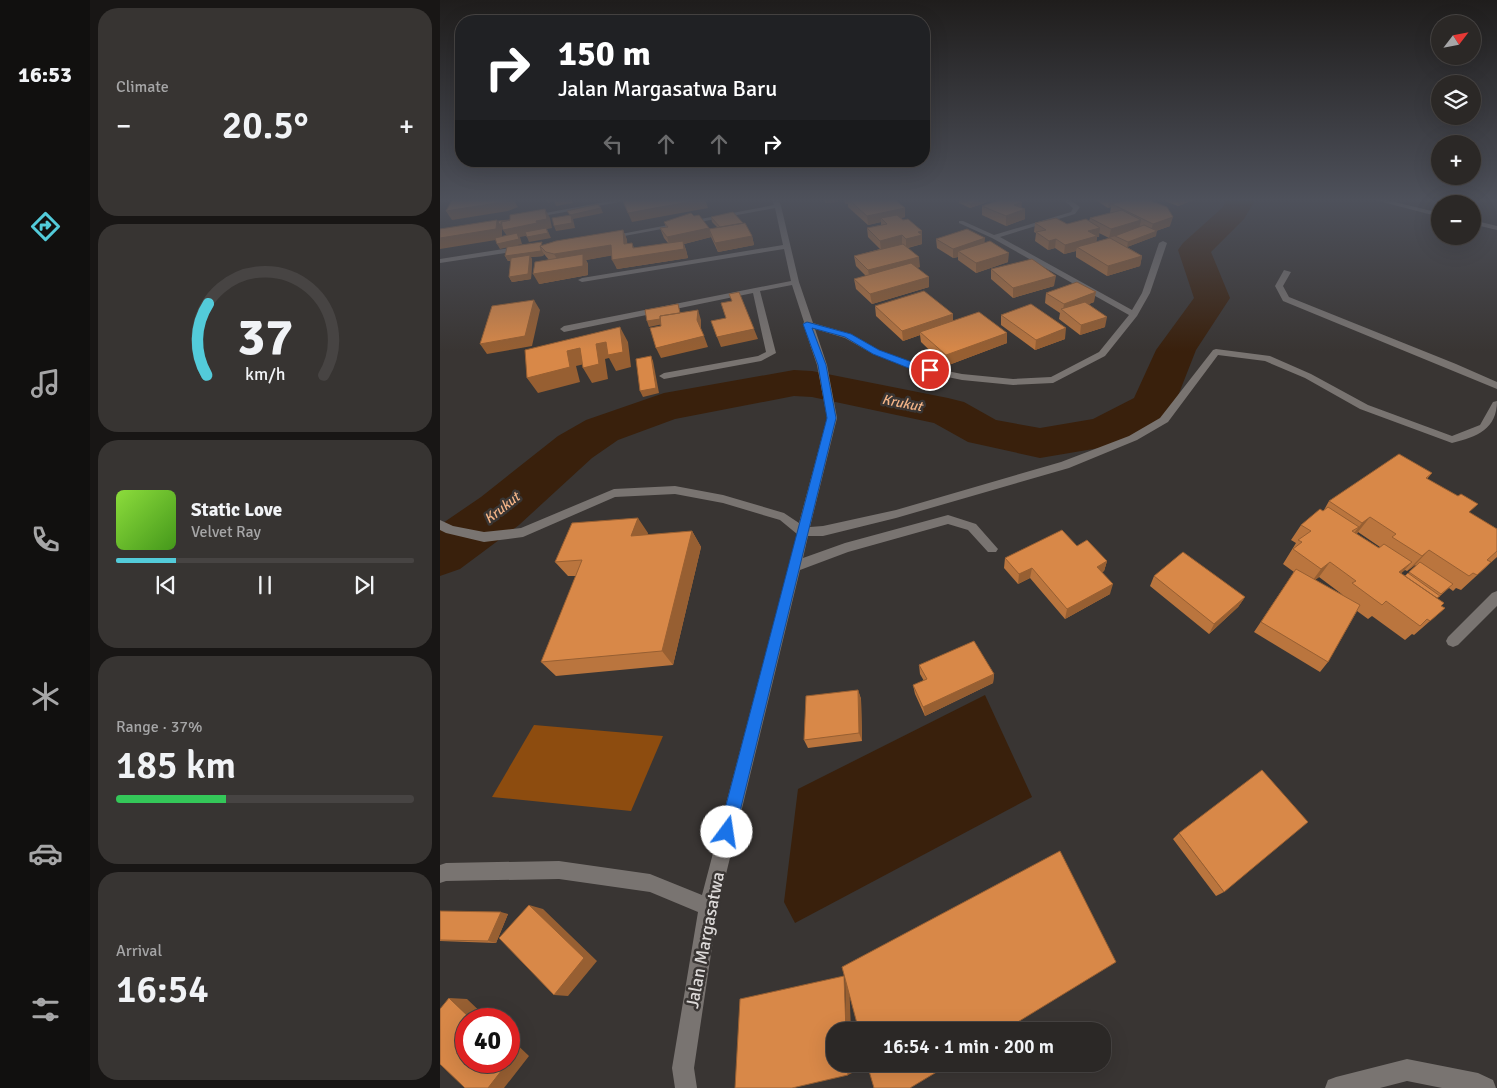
<!DOCTYPE html>
<meta charset="utf-8">
<style>
:root{--surface:#2b2826;--page:#373432;--text:#f1f3f6;--muted:#a6a6a7;--line:#474443;--accent:#53cbda}
body{margin:0;font-family:Signika,sans-serif;background:var(--page);color:var(--text);height:100vh;display:flex;flex-direction:column;font-size:19px;white-space:nowrap}
*{box-sizing:border-box;margin:0}
p{font-size:16px;color:var(--muted)}
.icon{flex:none;width:28px;height:28px;fill:none;stroke:currentColor;stroke-width:2;stroke-linecap:round;stroke-linejoin:round}
.map{position:relative;flex:1;overflow:hidden}
.sheet{display:flex;flex-direction:column;gap:8px;padding:8px;background:#181615;width:350px}
.sheet>*{flex:none}
.top-card{position:absolute;left:15px;top:15px;width:475px;height:152px;border-radius:20px;box-shadow:0 5px 20px #0002,0 0 0 1px var(--line);background:#202124;color:#fff;overflow:hidden}
.needle{width:32px;rotate:58deg}
.buttons{position:absolute;left:991px;top:15px;display:grid;gap:10px}
.buttons a{display:grid;place-items:center;width:50px;height:50px;border-radius:50%;background:var(--surface);box-shadow:0 5px 20px #0002,0 0 0 1px var(--line);font-size:25px}
.speed{position:absolute;left:15px;top:1008px;display:flex;gap:10px;font-size:25px;font-weight:700;text-align:center}
.speed>*{display:grid;place-content:center;width:65px;height:65px;border-radius:50%;background:var(--surface);box-shadow:0 5px 20px #0002,0 0 0 1px var(--line);line-height:1}
.speed .limit{border:8px solid #d22;background:#fff;color:#111}
.pin{position:absolute;display:grid;place-items:center;width:42px;height:42px;color:#fff;margin:-21px;border:2px solid #fff;border-radius:50%;box-shadow:0 1px 5px #0007}
.me{position:absolute;width:55px;margin:-28px;rotate:14deg;stroke-linejoin:round;filter:drop-shadow(0 0 4px #0008)}
.turn{display:flex;align-items:center;gap:18px;height:105px;padding:0 20px;font-size:22px}
.turn .icon{width:65px;height:65px;stroke-width:2.5}
.turn b{display:block;font-size:35px;line-height:42px}
.lanes{display:flex;align-items:center;height:48px;padding:0 20px;background:#0003;justify-content:center;gap:25px;direction:ltr}
.lanes .off{opacity:.35}
.big{font-size:38px;font-weight:600;line-height:1.1}
.sheet .card{flex:1;display:flex;flex-direction:column;justify-content:center;gap:8px;min-width:0;padding:0 18px;border-radius:20px;background:var(--page)}
.sheet .dial{align-items:center;gap:0}
.dial svg{height:130px;overflow:visible;fill:none;stroke:var(--line);stroke-width:7;stroke-linecap:round;text-anchor:middle}
.dial text{fill:var(--text);stroke:none}
.song{display:flex;align-items:center;gap:15px}
.cover{width:60px;height:60px;border-radius:8px;background:linear-gradient(135deg,hsl(90 70% 55%),hsl(100 70% 35%))}
.played{height:5px;border-radius:2px;background:linear-gradient(90deg,var(--accent) 20%,var(--line) 20%)}
.keys{display:flex;justify-content:space-around;direction:ltr}
.heat{display:flex;justify-content:space-between;align-items:center;font-size:28px;direction:ltr}
.charge{height:8px;border-radius:4px;background:linear-gradient(90deg,#34c759 37%,var(--line) 0)}
.trip{position:absolute;left:386px;top:1022px;width:285px;height:50px;border-radius:20px;background:var(--surface);box-shadow:0 5px 20px #0002,0 0 0 1px var(--line);font-weight:600;line-height:50px;text-align:center}
main{display:flex;flex:1;min-height:0}
.tabs{display:flex;flex-direction:column;width:90px;justify-content:space-around;align-items:center;background:#11100f;color:var(--muted)}
.tabs .icon{width:35px;height:35px}
.tabs .selected{color:var(--accent)}
.tabs b{font-size:22px;color:var(--text)}
.map>svg:first-child{display:block}
</style>
<main>
<nav class="tabs">
<b>16:53</b>
<svg class="icon selected" aria-label="directions" viewBox="0 0 24 24"><path d="M12 3l9 9-9 9-9-9zM9 14v-3h6M13 9l2 2-2 2"/></svg>
<svg class="icon" aria-label="music" viewBox="0 0 24 24"><path d="M9 18V5l10-2v13"/><circle cx="6" cy="18" r="3"/><circle cx="16" cy="16" r="3"/></svg>
<svg class="icon" aria-label="phone" viewBox="0 0 24 24"><path d="M5 4h4l2 5-3 2q2 4 5 5l2-3 5 2v4C11 20 4 13 5 4z"/></svg>
<svg class="icon" aria-label="climate" viewBox="0 0 24 24"><path d="M12 3v18M4 7l16 10M4 17L20 7"/></svg>
<svg class="icon" aria-label="car" viewBox="0 0 24 24"><path d="M5 17H2v-5l4-1 3-4h7l3 4 3 1v5h-3M9 17h6M6 11h13"/><circle cx="7" cy="17" r="2"/><circle cx="17" cy="17" r="2"/></svg>
<svg class="icon" aria-label="filters" viewBox="0 0 24 24"><path d="M4 7h16M4 17h16"/><circle cx="9" cy="7" r="2"/><circle cx="15" cy="17" r="2"/></svg>
</nav>
<section class="sheet">
<div class="card"><p>Climate</p>
<div class="heat"><a>−</a><b class="big">20.5°</b><a>+</a></div>
</div>
<div class="card dial"><svg viewBox="0 0 100 80">
<path d="M14 69A42 42 0 1 1 86 69"/>
<path d="M14 69A42 42 0 0 1 15 25" stroke="#53cbda"/>
<text x="50" y="56" font-size="32" font-weight="700">37</text>
<text x="50" y="72" font-size="11">km/h</text>
</svg></div>
<div class="card">
<div class="song"><i class="cover"></i><div><b>Static Love</b><p>Velvet Ray</p></div></div>
<div class="played"></div>
<div class="keys"><svg class="icon" aria-label="previous" viewBox="0 0 24 24"><path d="M18 5L8 12l10 7zM5 5v14"/></svg><svg class="icon" aria-label="pause" viewBox="0 0 24 24"><path d="M8 5v14M16 5v14"/></svg><svg class="icon" aria-label="next" viewBox="0 0 24 24"><path d="M6 5l10 7-10 7zM19 5v14"/></svg></div>
</div>
<div class="card"><p>Range · 37%</p><b class="big">185 km</b><div class="charge"></div></div>
<div class="card"><p>Arrival</p><b class="big">16:54</b></div>
</section>
<div class="map">
<svg width="1057" height="1088" viewBox="0 0 1057 1088">
<rect width="100%" height="100%" fill="#393533"/>
<path fill="#8d4c0f" d="M94 725 223 736 191 811 52 797Z"/>
<path fill="#39200c" d="M545 695 592 797 355 923 344 902 358 789Z"/>
<g fill="none" stroke-linecap="round" stroke-linejoin="round">
<path fill="#39200c" fill-rule="evenodd" d="M782 199H812L814 202 804 219 771 252 790 298 756 350 734 406 728 416 681 442 665 447 600 458 528 442 494 423 372 397 354 396 235 419 178 440 152 458 79 525 20 569 0 576V525L41 497 118 436 146 420 224 393 354 370 372 371 508 398 524 402 556 420 600 428 653 419 694 398 716 350 754 298 738 250 743 243 782 208 785 203Z"/>
<path fill="#797471" fill-rule="evenodd" d="M181 199H196L92 218 89 216Z
M332 199H338L341 206 359 282 373 323 411 334 439 350 477 365 522 374 573 379 611 377 659 352 689 315 552 238 519 223V221H523L554 235 631 212 633 208 622 199H629L640 207 635 214 560 237 692 310 702 293 719 243 723 241 727 243 710 293 697 316 665 356 613 383 573 385 522 380 474 370 433 354 405 338 375 329 387 365 397 418 370 527 383 526 456 510 621 462 689 436 720 418 773 350 776 349 830 356 871 374 928 405 1012 436 1040 425 1053 402 1057 401C1057 429 1037 437 1012 443L920 409 865 378 825 361 778 355 728 422 697 440 629 468 456 518 383 536H368L363 558 405 543 508 515 536 524 558 549 556 552H548L528 530 508 524 408 552 360 570 278 907 254 1068 257 1088H235L232 1068 258 912 210 892 119 879 6 881 0 883V865L6 863 119 861 210 874 262 895 357 534 340 520 283 503 235 494 175 497 83 537 44 542 6 533 0 530V520L13 526 44 532 81 528 174 489 235 486 283 495 344 513 359 523 387 418 377 365 363 324 364 322 352 285 320 291 336 353 321 361 224 379 219 376 224 373 318 356 326 352 313 293 124 332 120 329 124 326 351 281 344 249 142 282 138 280 142 278 343 245 335 208 168 239 165 237 334 205Z
M931 199H942L1000 213V217Z
M1032 220 1057 226V230L1032 224Z
M82 246H85V250L0 263V259Z
M844 270 851 272 843 286 849 297 1016 364 1057 382V389L843 301 835 286Z
M1057 591V606L1018 645 1013 647 1008 645 1006 641 1008 637 1052 593Z
M967 1059 1038 1073 1053 1080 1056 1088H1002L967 1081 940 1088H885L888 1080 896 1077Z"/>
</g>
<path fill="#ba753e" fill-rule="evenodd" d="M402 199H454L465 208V217L461 218 482 231V244L468 248 480 267 476 268 489 277V287L432 304 416 289 414 279 426 276 416 266 414 256 440 249 428 237 427 228 441 225V222L428 225 408 207V204H406Z
M519 199 550 201 530 208 519 203Z
M654 199H707L730 226 716 231V236L687 247 702 256 700 266 667 276 636 257V251L624 254 615 248 608 250 595 241 596 233 594 232 595 223 627 224 649 221 650 218 670 213 671 207 668 208ZM659 233 669 238 656 242 657 237H659Z
M725 199H756L738 206 725 201Z
M542 206 582 208 585 209V219L566 226 542 215Z
M254 216 269 228 270 229 278 228 272 222 271 217 312 236 314 245 278 252 271 237 244 244 246 250 248 258 177 269 172 255 146 260 148 264V275L99 284 109 260 104 254 103 256 91 257 92 260 91 279 72 282 69 277 71 261H68L65 256 103 245 183 230 187 240V244L194 248 228 243 224 238 220 228 226 227 224 222Z
M496 239 544 243 568 262 536 273 518 260V257L513 258 497 248Z
M551 269 614 286 573 298 551 279Z
M606 293 654 302 649 304 665 327 640 335 619 319 620 313 605 303Z
M435 306 513 314V321L567 343 506 366 481 342 480 335 463 341 436 316Z
M561 315 625 339 595 350 561 325Z
M992 473 987 479 1030 513 1057 529V557L1021 590 1016 588 1013 591 1009 588 1000 596 997 598 1001 606 1005 608 974 635 972 634 965 640 932 616 928 619 917 611 888 662 880 672 814 632 854 572 843 564 856 543 851 540 861 525 884 510 889 501ZM918 532 940 547 939 548 917 534ZM975 565 976 566 965 576 961 573 965 570 967 571ZM879 577 903 595 875 580Z
M252 531 261 547 233 665 116 676 101 662 136 576H128L115 562 208 533 207 535Z
M637 546 667 561 664 571 662 572 670 594 625 619 590 578 578 584 564 568 565 558Z
M714 576 805 597 798 607 769 634 710 586Z
M479 665 554 674 553 683 485 716 475 694 473 685 484 681 480 674Z
M418 690 421 699 422 741 368 748 364 740Z
M739 833 784 892 776 896 733 839Z
M0 911 68 914 56 943 0 941Z"/>
<path fill="#975f32" d="M62 199H73L78 207 68 211 12 220 6 211Z
M106 199H131L133 203 116 206 114 201 108 203Z
M265 199 268 208 192 222 188 213Z
M385 199H398V202L385 203Z
M406 199H407L408 204H406Z
M543 199H550V201L530 208V204Z
M582 199H590L582 201Z
M670 199H707L672 204 671 207 668 208Z
M746 199H756L738 206 739 202Z
M582 202 581 211 585 209V219L566 226V216L574 205Z
M161 208 163 213 133 219 135 228 116 231 114 226 130 215Z
M465 208V217L445 222 441 218V222L428 225 427 216Z
M105 209 110 218 112 228 107 229 111 238 89 242 87 237 102 233 80 237 82 244 60 249 57 244 69 239 63 230 96 221Z
M733 217 730 226 710 233 713 224Z
M57 220 59 224 69 223 72 228 62 229V239L0 249V238Z
M701 220 699 229 669 238 671 229Z
M269 228 272 237 269 229 271 237 244 244 246 250 248 258 177 269 172 260 193 248 192 243 196 252 230 247 227 237Z
M660 228 659 237H657L656 245 637 247 636 251 624 254 625 245 648 231Z
M183 230 187 240 188 254 184 244Z
M482 231V244L466 248V239L478 232Z
M717 231 716 236 687 247 688 242Z
M462 235V245L441 250 440 241Z
M312 236 314 245 278 252 275 243Z
M545 238 544 248 518 251V257L513 258V249Z
M616 239 615 248 608 250 609 241Z
M171 245 175 255 146 260 148 264V275L99 284 93 274 120 264 114 254Z
M101 249 104 254 103 256 91 257 92 260 91 279 72 282 69 277 89 258 68 261 65 256Z
M569 253 568 262 536 273V263Z
M702 256 700 266 667 276 668 266Z
M479 257 480 267 430 280 428 270Z
M616 276 614 286 573 298V288Z
M489 277V287L432 304 430 294Z
M656 292 654 302 626 313 623 310 624 304Z
M94 300 100 310 92 346 47 354 40 344Z
M238 304 242 320 209 327 207 321Z
M258 310 261 320V330L257 320Z
M513 314V324L480 332V335L463 341 462 331Z
M667 317 665 327 640 335 641 325Z
M180 327 188 342 191 367 176 371 169 358 165 359 168 379 152 383 143 368 156 344Z
M626 328 625 339 595 350 596 340Z
M314 329 318 339 281 347 277 337Z
M567 333V343L506 366V355Z
M264 336 268 347 221 358 216 348Z
M140 348 149 363 136 366 140 382 98 393 87 378 127 351Z
M211 356 213 361 219 393 203 397 200 391Z
M930 517 918 532 910 538 922 523Z
M198 518 208 533 202 551 191 536Z
M252 531 261 547 233 665 222 651Z
M989 550 975 565 967 571 982 556Z
M667 561 664 571 654 577 657 567Z
M890 562 879 577 870 584 881 569Z
M972 562 958 577 959 572Z
M592 568 590 578 578 584 579 574Z
M673 584 670 594 625 619 627 609Z
M805 597 798 607 769 634 774 624Z
M554 674 553 683 485 716 483 707Z
M418 690 421 699 422 741 419 733Z
M89 905 103 909 157 961 128 996 114 995Z
M61 912 68 914 56 943 48 941Z
M405 976 409 978 411 1031H406Z
M9 998 27 999 48 1019H31Z
M69 1037 89 1056 64 1088H48L69 1053Z
M407 1064H412V1073L408 1075Z"/>
<path fill="#d88848" stroke="#975f32" d="M23 199H70L63 202 6 211 12 200Z
M194 199H265L188 213 183 201Z
M408 199H454L465 208 427 216Z
M520 199H543L530 204Z
M563 199H575L582 202 574 205 585 209 566 216 542 206Z
M689 199H707L727 207 733 217 713 224 672 204Z
M732 199H746L739 202Z
M158 204 161 208 130 215 127 211Z
M105 209 107 219 96 221 97 223 63 230 61 222 70 220V215Z
M682 210 701 220 671 229 650 218Z
M293 212 303 223 280 227 271 217Z
M251 213 254 216 259 215 269 228 227 237 220 228 228 227 224 222Z
M131 215 132 223 114 226 112 218Z
M457 215 463 220 468 219 482 231 478 232 482 235 466 239 462 235 440 241 427 228 447 224 441 218Z
M616 218 627 224 646 219 660 228 648 231 657 236 625 245 616 239 609 241 596 232 606 230 595 223Z
M57 220 56 229 0 238V229Z
M70 220 61 222 62 224H59L58 221Z
M305 223 312 236 275 243 269 229Z
M704 225 717 231 688 242 675 236Z
M106 228 108 233 87 237 85 232Z
M527 229 545 238 513 249 496 239Z
M183 230 184 244 192 243 193 248 243 241 244 249 172 260 171 245 114 254 106 252 100 246 116 241Z
M77 233 79 239 57 244 55 238Z
M670 238 702 256 668 266 637 247Z
M550 241 569 253 536 263 518 251Z
M102 242 101 246H100L101 249V251L65 256 67 247Z
M463 244 479 257 428 270 414 256Z
M143 254V266L93 274 95 262Z
M90 255 88 274 69 277 71 258Z
M592 259 616 276 573 288 551 269Z
M471 263 489 277 430 294 414 279Z
M637 282 656 292 624 304 606 293Z
M484 291 513 314 462 331 435 306Z
M299 292 314 329 277 337 271 321 286 318 281 303 292 301 289 294Z
M94 300 85 336 40 344 52 306Z
M645 302 667 317 641 325 621 309Z
M238 304 240 313 220 316V319L207 321 205 310Z
M591 304 626 328 596 340 561 315Z
M258 310 257 320 264 336 216 348 210 328 221 326 220 316Z
M539 312 567 333 506 355 480 332Z
M180 327 183 352 168 355 166 342 156 344 159 364 143 368 140 348 127 351 130 367 87 378 85 350Z
M211 356 216 388 200 391 196 359Z
M959 454 992 473 986 478 1018 496 1021 494 1038 504 1029 512 1057 529V551L1047 560 1051 562 1037 575 1033 573 1029 576 989 550 982 556 952 537 956 534 930 517 922 523 889 501Z
M888 507 919 527 912 531 939 548 944 544 972 562 959 572 1004 603 1001 606 1005 608 990 621 987 619 980 626 946 601 942 605 912 583 916 581 890 562 881 569 853 549 862 542 858 540 871 531 861 525 880 509 883 511Z
M198 518 191 536 252 531 222 651 101 662 142 560 115 562 132 523Z
M622 530 637 546 647 540 667 561 657 567 673 584 627 609 592 568 579 574 565 558Z
M743 552 805 597 774 624 714 576Z
M980 562 1013 584 1001 594 969 572Z
M856 569 920 605 888 662 821 622Z
M968 573 1000 596 997 598 965 576Z
M534 641 554 674 483 707 473 685 487 679 479 665Z
M418 690 419 733 364 740 366 696Z
M822 770 868 822 784 892 739 833Z
M620 851 676 962 563 1031H419L402 967Z
M89 905 144 958 114 995 59 938Z
M0 911 61 912 48 941 0 940Z
M404 976 406 1031H395V1064H407L408 1075 352 1088H295L300 999Z
M9 998 31 1019H26V1061H69V1053L72 1057 48 1088H25L0 1064V1009Z
M427 1064H510L470 1088H434Z"/>
<linearGradient id="sky" x2="0" y2="1"><stop stop-color="#1f1d1c"/><stop offset="0.57" stop-color="#4e515b"/><stop offset="1" stop-color="#4e515b" stop-opacity="0"/></linearGradient>
<rect width="1057" height="351" fill="url(#sky)"/>
<path fill="#1a73e8" stroke="#114b97" d="M367 322 411 334 439 350 494 370 490 373 471 369 433 354 405 337 372 328 386 365 396 418 295 832 293 837 287 840 281 837 279 832 387 418 378 365 363 324Z"/>
<g text-anchor="middle" dominant-baseline="central" stroke-width="5" stroke-linejoin="round" paint-order="stroke">
<g font-size="14" font-style="italic" fill="#f4b588" stroke="#393533">
<text transform="translate(462 403) rotate(11)">Krukut</text>
<text transform="translate(62 508) rotate(-38)">Krukut</text>
</g>
<g font-size="18" fill="#dddad9" stroke="#393533">
<text transform="translate(265 940) rotate(-79)">Jalan Margasatwa</text>
</g>
</g>
</svg>
<div class="buttons">
<a><svg class="needle" viewBox="-14 -14 28 28"><path d="M0-13l5 13h-10z" fill="#e53935"/><path d="M0 13l5-13h-10z" fill="#a6a6a7"/></svg></a>
<a><svg class="icon" aria-label="layers" viewBox="0 0 24 24"><path d="M12 4l9 5-9 5-9-5zM3 14l9 5 9-5"/></svg></a>
<a>+</a>
<a>−</a>
</div>
<div class="speed"><div class="limit">40</div></div>
<div class="pin" style="left:490px;top:370px;background:#d93025"><svg class="icon" aria-label="arrive" viewBox="0 0 24 24"><path d="M6 21V4h12l-3 4 3 4H6"/></svg></div>
<svg class="me" style="left:287px;top:832px" viewBox="-20 -20 40 40"><circle r="19" fill="#fff"/><path d="M0-13L10 11 0 6-10 11z" fill="#1a73e8"/></svg>
<div class="trip">16:54 · 1 min · 200 m</div>
<div class="top-card">
<div class="turn"><svg class="icon" aria-label="right" viewBox="0 0 24 24"><path d="M7 20v-9h11M14 6l5 5-5 5"/></svg><div><b>150 m</b>Jalan Margasatwa Baru</div></div>
<div class="lanes"><svg class="icon off" aria-label="left" viewBox="0 0 24 24"><path d="M17 20v-9H6M10 6l-5 5 5 5"/></svg><svg class="icon off" aria-label="ahead" viewBox="0 0 24 24"><path d="M12 20V5M6 11l6-6 6 6"/></svg><svg class="icon off" aria-label="ahead" viewBox="0 0 24 24"><path d="M12 20V5M6 11l6-6 6 6"/></svg><svg class="icon" aria-label="right" viewBox="0 0 24 24"><path d="M7 20v-9h11M14 6l5 5-5 5"/></svg></div>
</div>
</div>
</main>
